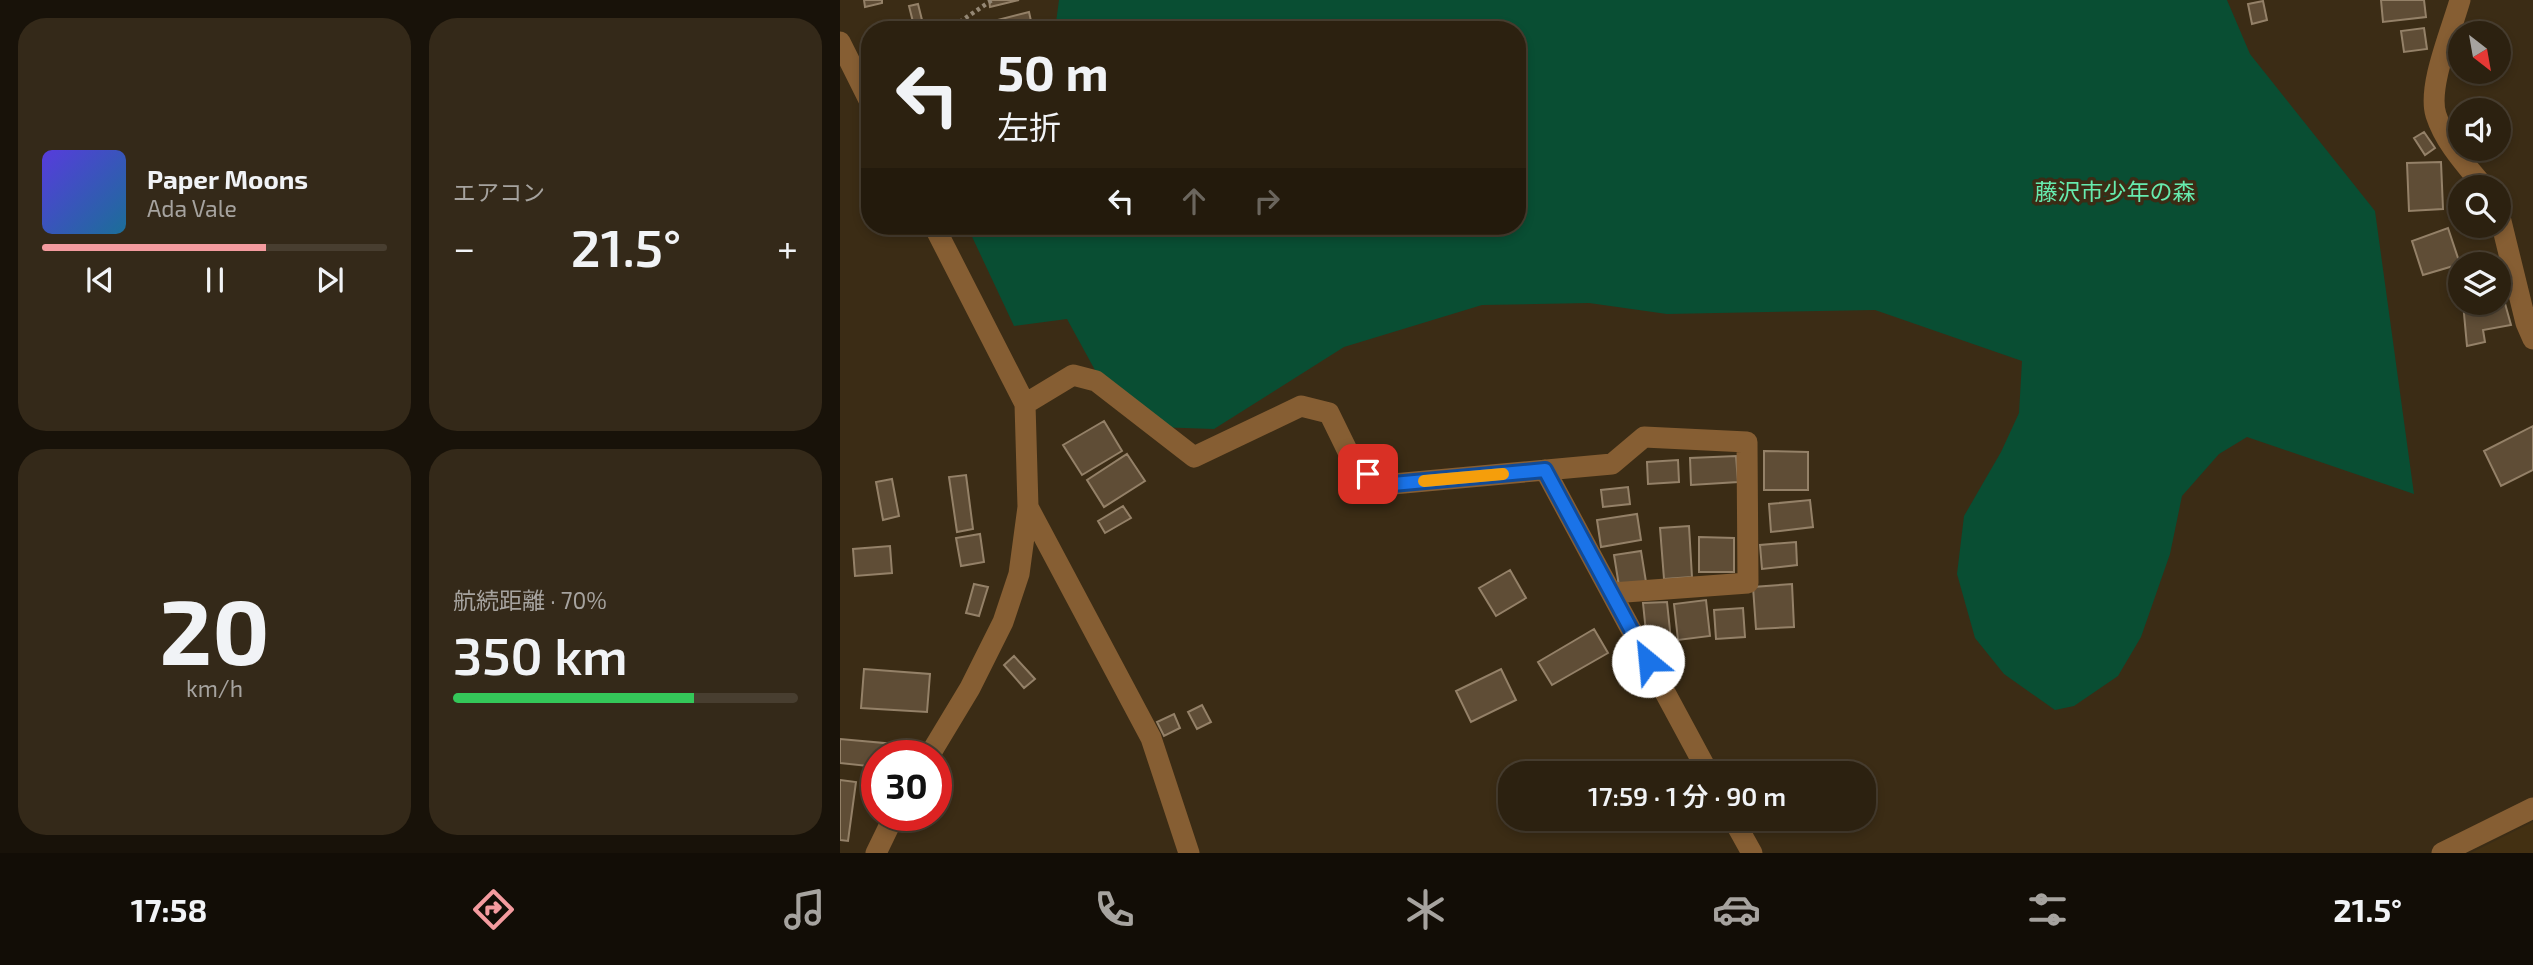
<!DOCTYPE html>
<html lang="ja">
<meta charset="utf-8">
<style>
:root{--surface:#2c2110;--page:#342919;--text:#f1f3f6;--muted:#a6a39f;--line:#483e30;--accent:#f49b9f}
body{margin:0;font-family:"Exo 2","Noto Sans JP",sans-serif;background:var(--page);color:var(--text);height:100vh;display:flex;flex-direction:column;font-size:26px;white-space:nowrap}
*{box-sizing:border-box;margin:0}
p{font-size:23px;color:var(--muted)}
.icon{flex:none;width:38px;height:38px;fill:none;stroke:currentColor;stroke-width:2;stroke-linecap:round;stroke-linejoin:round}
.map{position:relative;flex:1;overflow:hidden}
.sheet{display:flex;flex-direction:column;gap:18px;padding:18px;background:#181209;width:840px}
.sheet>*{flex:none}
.banner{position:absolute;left:21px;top:21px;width:665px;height:214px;border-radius:28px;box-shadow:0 4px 10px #0003,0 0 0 2px var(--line);background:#2c2110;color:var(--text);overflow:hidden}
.needle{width:46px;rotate:149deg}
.tools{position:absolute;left:1608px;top:21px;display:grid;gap:14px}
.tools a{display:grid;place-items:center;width:63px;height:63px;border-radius:50%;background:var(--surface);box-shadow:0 4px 10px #0003,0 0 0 2px var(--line);font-size:35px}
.speed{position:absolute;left:21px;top:740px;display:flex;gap:14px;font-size:35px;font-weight:700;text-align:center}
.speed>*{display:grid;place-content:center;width:91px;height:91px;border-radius:50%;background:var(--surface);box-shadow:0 4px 10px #0003,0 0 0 2px var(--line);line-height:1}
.speed .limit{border:10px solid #d22;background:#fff;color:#111}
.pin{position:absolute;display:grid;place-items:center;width:60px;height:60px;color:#fff;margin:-30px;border-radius:14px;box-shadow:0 4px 10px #0006}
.me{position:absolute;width:77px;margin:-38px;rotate:332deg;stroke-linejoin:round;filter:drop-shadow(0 0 5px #0008)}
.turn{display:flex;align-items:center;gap:24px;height:147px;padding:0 21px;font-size:32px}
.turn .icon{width:91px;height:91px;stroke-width:2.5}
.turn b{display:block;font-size:49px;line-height:60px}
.lanes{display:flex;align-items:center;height:66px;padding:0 21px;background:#0003;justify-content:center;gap:35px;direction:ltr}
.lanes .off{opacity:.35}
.big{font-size:52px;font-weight:600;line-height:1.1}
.sheet .card{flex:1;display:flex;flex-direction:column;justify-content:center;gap:10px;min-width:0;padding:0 24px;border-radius:28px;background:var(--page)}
.sheet .dial{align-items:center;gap:0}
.dial b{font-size:91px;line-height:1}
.song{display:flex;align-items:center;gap:21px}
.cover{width:84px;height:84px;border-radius:10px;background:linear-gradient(135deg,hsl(250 70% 55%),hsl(200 70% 35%))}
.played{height:7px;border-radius:4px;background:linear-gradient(90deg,var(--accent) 65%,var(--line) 65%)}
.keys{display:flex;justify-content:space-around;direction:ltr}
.heat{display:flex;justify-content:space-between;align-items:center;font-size:38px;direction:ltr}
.charge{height:10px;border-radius:5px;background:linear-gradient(90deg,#34c759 70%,var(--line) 0)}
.sheet .tiles{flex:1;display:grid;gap:18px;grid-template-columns:repeat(2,1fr)}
.trip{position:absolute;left:658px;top:761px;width:378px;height:70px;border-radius:28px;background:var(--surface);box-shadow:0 4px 10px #0003,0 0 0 2px var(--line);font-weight:600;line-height:70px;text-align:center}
.tab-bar{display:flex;height:112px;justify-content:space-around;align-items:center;background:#120d06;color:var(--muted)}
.tab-bar .icon{width:49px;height:49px}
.tab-bar .on{color:var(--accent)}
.tab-bar b{font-size:32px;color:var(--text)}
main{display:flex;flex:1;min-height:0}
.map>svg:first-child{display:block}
</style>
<main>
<section class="sheet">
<div class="tiles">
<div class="card">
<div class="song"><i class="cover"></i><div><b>Paper Moons</b><p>Ada Vale</p></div></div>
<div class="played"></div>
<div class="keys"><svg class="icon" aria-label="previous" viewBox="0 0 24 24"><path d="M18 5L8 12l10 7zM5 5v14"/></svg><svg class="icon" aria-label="pause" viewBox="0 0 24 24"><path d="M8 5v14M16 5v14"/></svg><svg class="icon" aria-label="next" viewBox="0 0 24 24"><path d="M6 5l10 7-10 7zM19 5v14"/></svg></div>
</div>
<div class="card"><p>エアコン</p>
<div class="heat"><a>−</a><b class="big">21.5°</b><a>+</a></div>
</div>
<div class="card dial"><b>20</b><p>km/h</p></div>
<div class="card"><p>航続距離 · 70%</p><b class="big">350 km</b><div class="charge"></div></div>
</div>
</section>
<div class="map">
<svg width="1693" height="853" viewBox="0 0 1693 853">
<rect width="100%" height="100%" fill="#3b2c15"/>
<path fill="#433012" d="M1693 822V853H1631Z"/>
<path fill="#094e33" d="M219 0H1387L1410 54 1535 211 1574 494 1407 437 1379 454 1342 496 1330 554 1301 637 1278 676 1234 706 1215 710 1164 674 1135 638 1117 574 1124 516 1161 452 1179 413 1182 361 1035 310 827 314 749 303 642 305 504 347 374 429 315 427 256 372 227 319 174 326 127 226H677V30H215Z"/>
<path fill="#5f4d36" stroke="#948168" stroke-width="2" d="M24 0H42V3L25 7Z
M149 0H179L150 7Z
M1541 0H1584L1586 17 1543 22Z
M1423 1 1427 20 1412 24 1408 4Z
M78 4 83 24 74 26 69 6Z
M189 12 193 30H139L138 25Z
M1584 28 1587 49 1564 52 1561 31Z
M1584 132 1595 148 1585 155 1574 138Z
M1601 162 1603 209 1569 211 1567 163Z
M1608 228 1620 264 1583 275 1572 241Z
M1659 282 1671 325 1643 330 1645 342 1627 346 1623 303H1659Z
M264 421 282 451 242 475 223 445Z
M1693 426V470L1661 486 1644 451Z
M924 451 968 452V490H924Z
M287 454 305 481 264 507 247 480Z
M896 456 898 482 851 485 850 458Z
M838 460 839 482 808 484 807 462Z
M126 475 133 529 117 532 109 477Z
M52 479 59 516 43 520 36 482Z
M788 487 790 504 763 507 761 490Z
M970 500 973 527 931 532 929 504Z
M283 506 291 518 265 533 258 521Z
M797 514 801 540 761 547 757 520Z
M849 526 852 577 824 579 820 528Z
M140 534 144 562 121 566 116 538Z
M859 537 894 538V572H859Z
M956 542 957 565 922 569 920 545Z
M50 546 52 573 15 576 13 549Z
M801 551 806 582 779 586 774 555Z
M670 570 686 598 656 616 639 588Z
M134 584 148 587 139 616 126 613Z
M952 584 954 627 916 629 913 587Z
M866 600 870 636 838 640 834 604Z
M827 602 831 640 807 642 803 603Z
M903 608 905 637 876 639 874 610Z
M754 629 768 653 712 685 698 662Z
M174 656 195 679 184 688 164 665Z
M24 669 90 674 87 712 21 708Z
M661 669 676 700 631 722 616 691Z
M362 705 371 722 357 729 348 712Z
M334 714 340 728 324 736 317 722Z
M0 739 66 745 65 756H37V767L0 763Z
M0 780 16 782 8 841 0 840Z"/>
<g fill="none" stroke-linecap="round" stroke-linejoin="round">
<path stroke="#948774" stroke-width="4.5" stroke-dasharray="3.5 3.5" stroke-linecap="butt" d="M108 30 152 0"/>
<path stroke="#865e33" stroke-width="21" d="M1620 0C1612 29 1587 87 1596 115 1605 143 1626 165 1644 187
M0 42 30 102
M1659 213 1686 323 1693 339
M185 404 233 375 256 381 354 457 461 406 489 413 513 462 542 485 772 464 804 437 907 442 908 583 772 593
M705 470 869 774
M188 507 311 738 349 853
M89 756 130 688 163 622 179 574 188 507 185 404 94 226
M893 819 912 853
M36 853 54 816
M1602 853 1693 808"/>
</g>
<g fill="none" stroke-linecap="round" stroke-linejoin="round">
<g stroke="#114b97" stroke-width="18">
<path id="route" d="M528 474 542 485 705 470 808 661"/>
</g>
<use href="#route" stroke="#1a73e8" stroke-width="12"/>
<path stroke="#f59e0b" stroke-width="12" d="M584 481 663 474"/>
</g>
<g text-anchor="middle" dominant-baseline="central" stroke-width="7" stroke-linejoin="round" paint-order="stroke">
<g font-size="23" fill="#66ebae" stroke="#3b2c15">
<text x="1275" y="191">藤沢市少年の森</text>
</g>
</g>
</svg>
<div class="tools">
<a><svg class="needle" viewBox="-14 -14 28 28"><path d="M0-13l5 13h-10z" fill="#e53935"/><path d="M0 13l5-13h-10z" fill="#a6a39f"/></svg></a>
<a><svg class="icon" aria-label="sound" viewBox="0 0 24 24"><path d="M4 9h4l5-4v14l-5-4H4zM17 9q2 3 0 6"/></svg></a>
<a><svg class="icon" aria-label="search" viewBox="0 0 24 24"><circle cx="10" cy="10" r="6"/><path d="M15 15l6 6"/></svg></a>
<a><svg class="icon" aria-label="layers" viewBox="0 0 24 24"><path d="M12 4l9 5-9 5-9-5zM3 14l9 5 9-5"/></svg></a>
</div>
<div class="speed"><div class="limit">30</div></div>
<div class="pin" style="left:528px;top:474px;background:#d93025"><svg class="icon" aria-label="arrive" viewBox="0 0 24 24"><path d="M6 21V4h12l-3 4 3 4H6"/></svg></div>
<svg class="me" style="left:808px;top:661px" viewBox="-20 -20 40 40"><circle r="19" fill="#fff"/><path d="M0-13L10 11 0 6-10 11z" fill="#1a73e8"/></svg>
<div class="trip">17:59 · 1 分 · 90 m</div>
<div class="banner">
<div class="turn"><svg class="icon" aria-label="left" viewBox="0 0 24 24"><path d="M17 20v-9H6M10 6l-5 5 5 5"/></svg><div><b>50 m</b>左折</div></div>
<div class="lanes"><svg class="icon" aria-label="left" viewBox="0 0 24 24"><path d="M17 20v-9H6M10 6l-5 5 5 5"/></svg><svg class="icon off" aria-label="ahead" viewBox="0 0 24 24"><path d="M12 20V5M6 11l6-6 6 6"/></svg><svg class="icon off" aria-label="right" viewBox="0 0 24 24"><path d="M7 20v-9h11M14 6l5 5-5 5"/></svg></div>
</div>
</div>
</main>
<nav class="tab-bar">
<b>17:58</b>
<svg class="icon on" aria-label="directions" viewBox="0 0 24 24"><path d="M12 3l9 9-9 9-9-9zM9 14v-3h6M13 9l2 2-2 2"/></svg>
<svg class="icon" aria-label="music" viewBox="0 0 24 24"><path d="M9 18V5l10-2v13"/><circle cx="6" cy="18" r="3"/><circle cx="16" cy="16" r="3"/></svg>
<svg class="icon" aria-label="phone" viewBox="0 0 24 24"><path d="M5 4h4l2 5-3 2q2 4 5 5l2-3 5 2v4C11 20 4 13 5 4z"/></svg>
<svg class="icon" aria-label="climate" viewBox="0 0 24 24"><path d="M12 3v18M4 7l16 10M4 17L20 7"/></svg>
<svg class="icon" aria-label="car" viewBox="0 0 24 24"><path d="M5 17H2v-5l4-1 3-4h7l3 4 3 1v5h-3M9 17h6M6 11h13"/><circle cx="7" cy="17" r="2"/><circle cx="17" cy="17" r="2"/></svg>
<svg class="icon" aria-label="filters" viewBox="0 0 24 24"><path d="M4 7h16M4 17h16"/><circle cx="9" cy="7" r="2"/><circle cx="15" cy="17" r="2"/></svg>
<b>21.5°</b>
</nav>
